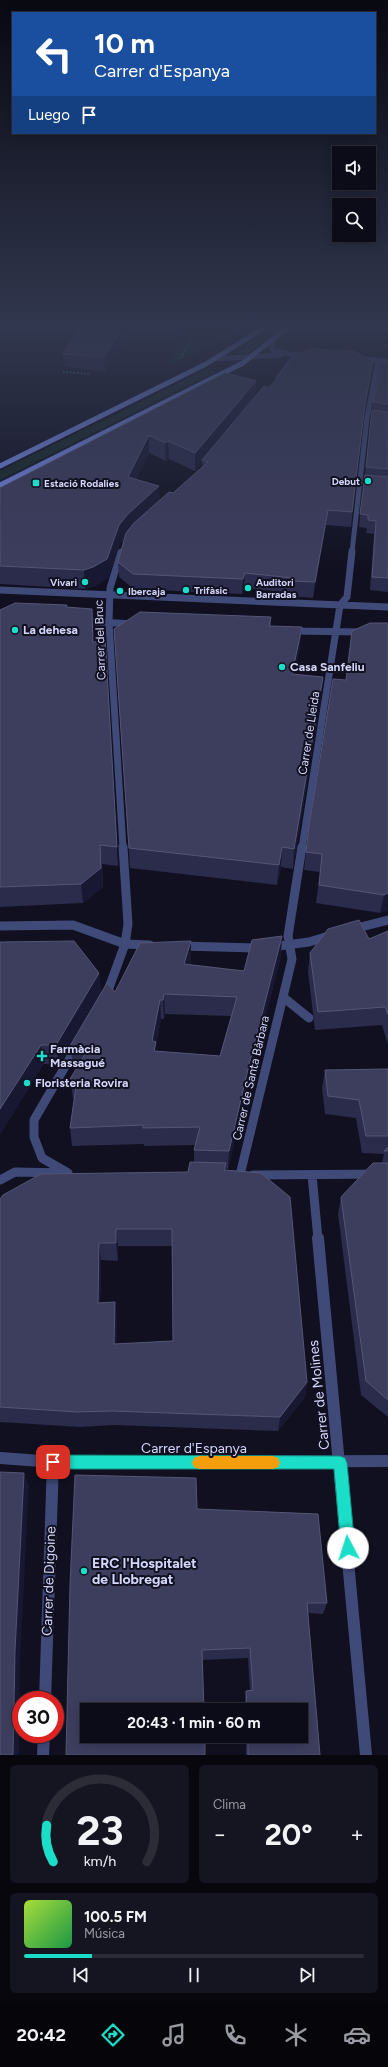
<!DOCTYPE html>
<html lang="es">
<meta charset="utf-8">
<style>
:root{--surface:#0c0c18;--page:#151521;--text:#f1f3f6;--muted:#9a9ba2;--line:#2c2c37;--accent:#1bdec8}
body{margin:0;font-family:Figtree,sans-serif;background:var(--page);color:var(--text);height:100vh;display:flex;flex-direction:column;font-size:15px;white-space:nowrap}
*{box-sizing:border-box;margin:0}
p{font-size:13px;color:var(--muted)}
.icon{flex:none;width:22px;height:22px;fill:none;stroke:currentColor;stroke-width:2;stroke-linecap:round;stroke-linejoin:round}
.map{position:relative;height:1755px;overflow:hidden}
.details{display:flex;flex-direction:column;gap:10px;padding:10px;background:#07070d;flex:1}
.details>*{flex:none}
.banner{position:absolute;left:12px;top:12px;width:364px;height:122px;border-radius:0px;box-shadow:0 2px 10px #0003,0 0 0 1px var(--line);background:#1a4fa0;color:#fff;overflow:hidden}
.tools{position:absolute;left:332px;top:146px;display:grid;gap:8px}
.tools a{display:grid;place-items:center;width:44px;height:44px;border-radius:0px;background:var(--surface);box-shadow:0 2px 10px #0003,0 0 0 1px var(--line);font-size:20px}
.speed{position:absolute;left:12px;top:1691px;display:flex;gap:8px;font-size:20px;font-weight:700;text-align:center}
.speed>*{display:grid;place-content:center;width:52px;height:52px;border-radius:50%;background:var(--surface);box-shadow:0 2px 10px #0003,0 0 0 1px var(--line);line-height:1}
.speed .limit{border:6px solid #d22;background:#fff;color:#111}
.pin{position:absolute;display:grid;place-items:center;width:34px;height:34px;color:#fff;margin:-17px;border-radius:8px;box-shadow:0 2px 6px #0006}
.me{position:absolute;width:44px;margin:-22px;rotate:355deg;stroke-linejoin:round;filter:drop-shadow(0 0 3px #0008)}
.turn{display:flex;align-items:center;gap:14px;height:84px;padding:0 16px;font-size:18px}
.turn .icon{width:52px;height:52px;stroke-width:2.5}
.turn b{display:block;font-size:28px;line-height:34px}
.then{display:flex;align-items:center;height:38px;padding:0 16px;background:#0003;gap:8px;font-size:15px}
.big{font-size:30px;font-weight:700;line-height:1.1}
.details .tile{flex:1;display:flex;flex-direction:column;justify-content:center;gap:6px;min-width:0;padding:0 14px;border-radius:6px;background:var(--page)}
.details .dial{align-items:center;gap:0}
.dial svg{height:104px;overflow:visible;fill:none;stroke:var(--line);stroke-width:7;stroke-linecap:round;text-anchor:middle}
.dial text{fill:var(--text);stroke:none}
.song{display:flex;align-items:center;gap:12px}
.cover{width:48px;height:48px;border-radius:6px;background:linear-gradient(135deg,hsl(80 70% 55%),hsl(140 70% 35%))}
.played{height:4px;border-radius:2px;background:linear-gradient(90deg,var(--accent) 20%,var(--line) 20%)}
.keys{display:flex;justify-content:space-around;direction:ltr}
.heat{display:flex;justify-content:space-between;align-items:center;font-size:22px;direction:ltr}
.details .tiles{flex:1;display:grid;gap:10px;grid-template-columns:1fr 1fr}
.tile:last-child{grid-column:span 2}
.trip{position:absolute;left:80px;top:1703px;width:228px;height:40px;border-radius:0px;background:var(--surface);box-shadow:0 2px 10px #0003,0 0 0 1px var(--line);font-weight:700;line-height:40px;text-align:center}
.tabs{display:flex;height:64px;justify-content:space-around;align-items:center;background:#05050a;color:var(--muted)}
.tabs .icon{width:28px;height:28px}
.tabs .on{color:var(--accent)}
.tabs b{font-size:18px;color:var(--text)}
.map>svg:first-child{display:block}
</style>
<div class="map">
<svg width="388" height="1755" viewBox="0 0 388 1755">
<rect width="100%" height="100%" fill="#101020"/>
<path fill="#132924" d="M187 326H244L225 340 169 365Z
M276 326H284L250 352 233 355Z
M207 369 215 372 0 480V471Z"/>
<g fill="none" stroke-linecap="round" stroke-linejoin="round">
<path stroke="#3da589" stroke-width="1.5" stroke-dasharray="1.5 2" stroke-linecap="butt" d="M181 358 198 326
M63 372 91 374"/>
<path stroke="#404a79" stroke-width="5" d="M274 339 271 348 274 351 296 355 278 378
M215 359 281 355
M361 359 388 361
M352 552 367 418 378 361"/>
<path stroke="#404a79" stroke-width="7" d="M121 552 110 588 109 623 123 848
M0 590 388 607
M83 621 134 624
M291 631 363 632
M302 848 340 605 347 597 352 551"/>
<path stroke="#404a79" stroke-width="9" d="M302 847 288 936 292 959 283 997 309 1018
M0 926 73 925 125 944 150 945
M353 929 388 920
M181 946 260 948
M271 947 309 942 332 935
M106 996 125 944 128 924 123 847
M68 1173 42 1158 34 1137V1120L77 1046
M240 1175 283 997
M253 1175 388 1174
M312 1175 318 1239
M0 1180 15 1172 67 1173"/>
<path stroke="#404a79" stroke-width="12" d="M318 1238 366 1755
M0 1458 68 1463 388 1461
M45 1700 53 1462
M43 1755 44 1734"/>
<path stroke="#768cee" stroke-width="5" d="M0 466 206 364 267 326
M0 485 243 363 289 326"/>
</g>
<path fill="#2b2b4b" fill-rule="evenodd" d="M82 326H132L105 371 65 367 63 354Z
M388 361V592L370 590 374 534 366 533 367 528 359 527 373 402Z
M371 375 363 418 351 527 326 525 313 598 290 596V593L244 588 242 594 134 589 119 577 118 562 125 538 120 543 108 578 95 586 85 589 0 584V488L256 381 255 397 269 388ZM149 453 166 461 169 459 195 471 202 462V467L173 493 160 500 136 479Z
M67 607 92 609 94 642 105 635 118 866 102 864 103 887 83 903 0 907V610Z
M271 617V626L300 647 294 674 323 677 321 697 293 869 281 867 277 885 130 868 114 629Z
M346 680 388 910 380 913 316 903 320 872 304 870 306 852Z
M388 931V1045L382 1025 315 1030 308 972 310 953 369 939Z
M191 941V961L190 965 244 971 281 956 248 1084 228 1169H226L225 1171 307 1382 305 1397 278 1431 113 1425 80 1427 0 1422V1199L188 1172 194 1162V1150L195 1145 144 1146V1144L72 1146 70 1128 74 1099 73 1098 70 1079 78 1065H73L70 1046 115 992ZM165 1014 231 1016 220 1056 156 1051V1044L161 1019H164ZM118 1246H172L173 1341 116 1344 117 1319 100 1303 101 1260 118 1261Z
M0 942 99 973 101 992 59 1065 44 1064Z
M388 1069V1417L361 1395 338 1214 341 1197 382 1163 384 1154 362 1153 356 1118 325 1114 322 1088 325 1070Z
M197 1509 327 1603 323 1614 308 1613 320 1755H246V1736H301V1710H245V1699L246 1691H250L248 1658 202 1660Z"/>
<path fill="#181832" d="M123 326H132L105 371 104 357Z
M256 381 255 398 202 460V462L195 471V453Z
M149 435V453L128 495V477Z
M168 441 169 459 166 461 165 443Z
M159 486 160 504 129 532 120 543 108 578 95 586 85 589 84 570 128 514Z
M328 510 326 525 313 598 315 582Z
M245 573 244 588 242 594 243 579Z
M92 609 94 628V662L93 643Z
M302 627 300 647 290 694 292 674Z
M323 677 321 697 293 869 294 849Z
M100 845 103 887 83 903 81 884Z
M282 847 281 867 277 885 279 865Z
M388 893V910L380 913 384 895Z
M282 936 281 956 248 1084 228 1169 229 1151 249 1065Z
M191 941V961L184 984V964Z
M99 973 101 992 59 1065 56 1045Z
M164 994 165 1014 164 1019 163 1000Z
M160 1000 161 1019 156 1044 157 1061 152 1041Z
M41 1045 44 1064 0 1135V1109Z
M116 1229 118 1246V1261L116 1243Z
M99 1243 101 1260 100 1319 98 1303Z
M115 1302 117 1319 116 1360 114 1344Z
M307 1382 305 1397 278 1431 280 1417Z
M24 1473 29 1486 20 1660 19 1755H13L15 1651Z"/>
<path fill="#3d3d5e" stroke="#555676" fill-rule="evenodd" d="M82 326H123L104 357 63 354Z
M315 349 353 351 373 361 365 404 352 512 328 510 315 582 291 581 292 578 245 573 243 579 133 574 118 562 126 533 134 523 169 492 173 493 208 462 202 460 264 386 269 388 298 353Z
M388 361V404L373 402 381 364Z
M225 373 256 381 195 453 168 441 165 443 149 435 128 477 159 486 128 514 119 525 107 559 93 567 84 570 0 566V488Z
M372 410 388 412V469L366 467Z
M365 475 388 477V578L372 577 376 521 368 520V515L360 514Z
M15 603 67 605 66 607 92 609 93 643 105 635 117 847 100 845 101 868 81 884 0 887V610Z
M140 612 271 617 269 626 302 627 292 674 323 677 294 849 282 847 279 865 129 848 114 629Z
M370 623H388V893L384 895 319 885 322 854 306 852 309 826 333 679 346 680 352 631Z
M359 920 369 939 388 931V1015L385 1007 318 1012 310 953 328 929Z
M282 936 249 1065 229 1151 194 1150 200 1127 143 1128V1125L70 1128 77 1080 70 1079 90 1046H70L107 983 115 992 140 943 191 941 184 964 244 971 252 940ZM164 994 237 997 220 1056 154 1051 156 1042 152 1041 160 1000H163Z
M74 941 99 973 56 1045H41L0 1109V942Z
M388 1069V1136H366L359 1100 328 1096 325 1070Z
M388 1147V1151H384Z
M190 1162 226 1163 224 1170 261 1173 290 1197 307 1382 280 1417 111 1411 77 1412 0 1407V1199L3 1195 41 1174 188 1172ZM116 1229H172L173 1341 114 1344 115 1302 98 1303 99 1243H116Z
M373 1163H388V1400L366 1381 341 1197Z
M0 1472 24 1473 15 1651 13 1755H0Z
M75 1475 196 1478 197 1509 318 1514 327 1603H307L320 1755H248V1736H301V1710H247L246 1691 253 1690 250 1648 202 1650 204 1710H87V1736H205V1755H66L70 1585Z"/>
<linearGradient id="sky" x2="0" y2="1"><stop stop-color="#090912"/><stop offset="0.57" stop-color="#31374e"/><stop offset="1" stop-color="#31374e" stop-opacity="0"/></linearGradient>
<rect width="388" height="572" fill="url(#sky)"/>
<path fill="#1bdec8" stroke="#129082" d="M53 1455 340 1456 345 1458 347 1463 355 1548 353 1553 348 1555 343 1553 341 1548 334 1469H53L49 1467 47 1462 49 1457Z"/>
<path fill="#f59e0b" d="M199 1456H273L278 1458 280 1463 278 1467 273 1469H199L194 1467 192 1463 194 1458Z"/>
<g fill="#1bdec8" stroke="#101020" stroke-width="1.5">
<circle cx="368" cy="481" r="4"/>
<rect x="32" y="479" width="8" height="8" rx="2"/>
<circle cx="85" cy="582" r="4"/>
<circle cx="248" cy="588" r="4"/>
<circle cx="186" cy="590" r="4"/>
<circle cx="120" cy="591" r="4"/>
<circle cx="15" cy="630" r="4"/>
<circle cx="282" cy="667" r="4"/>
<path d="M40 1050h4v4h4v4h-4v4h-4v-4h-4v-4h4z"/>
<circle cx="27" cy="1083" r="4"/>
<circle cx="84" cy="1571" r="4"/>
</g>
<g text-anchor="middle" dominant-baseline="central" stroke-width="4" stroke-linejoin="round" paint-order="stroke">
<g font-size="10" font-weight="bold" fill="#d4d7fa" stroke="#101020" text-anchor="start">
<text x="360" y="481" text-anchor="end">Debut</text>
<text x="44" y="483">Estació Rodalies</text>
<text x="77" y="582" text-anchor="end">Vivari</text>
<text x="256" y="582">Auditori<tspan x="256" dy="12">Barradas</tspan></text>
<text x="194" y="590">Trifàsic</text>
<text x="128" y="591">Ibercaja</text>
</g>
<g font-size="12" font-weight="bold" fill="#d4d7fa" stroke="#101020" text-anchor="start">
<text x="23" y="630">La dehesa</text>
<text x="290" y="667">Casa Sanfeliu</text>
<text x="50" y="1049">Farmàcia<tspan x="50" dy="14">Massagué</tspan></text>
<text x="35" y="1083">Floristeria Rovira</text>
</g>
<g font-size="12" fill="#d4d7fa" stroke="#101020">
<text transform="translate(100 640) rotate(-92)">Carrer del Bruc</text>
<text transform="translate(309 733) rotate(-81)">Carrer de Lleida</text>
<text transform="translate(251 1078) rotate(-77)">Carrer de Santa Bàrbara</text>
</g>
<g font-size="14" fill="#d4d7fa" stroke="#101020">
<text transform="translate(319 1395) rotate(-96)">Carrer de Molines</text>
<text x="194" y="1448">Carrer d'Espanya</text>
<text transform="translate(49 1581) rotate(-88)">Carrer de Digoine</text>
</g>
<g font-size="14" font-weight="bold" fill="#d4d7fa" stroke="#101020" text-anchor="start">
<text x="92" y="1563">ERC l'Hospitalet<tspan x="92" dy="16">de Llobregat</tspan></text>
</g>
</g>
</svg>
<div class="tools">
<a><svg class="icon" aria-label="sound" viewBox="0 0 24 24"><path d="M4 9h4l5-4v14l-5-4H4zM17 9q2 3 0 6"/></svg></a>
<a><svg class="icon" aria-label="search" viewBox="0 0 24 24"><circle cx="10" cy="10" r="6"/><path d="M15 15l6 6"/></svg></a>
</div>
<div class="speed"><div class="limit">30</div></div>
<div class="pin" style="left:53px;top:1462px;background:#d93025"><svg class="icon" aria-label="arrive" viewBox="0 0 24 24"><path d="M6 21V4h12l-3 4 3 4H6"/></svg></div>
<svg class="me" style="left:348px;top:1548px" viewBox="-20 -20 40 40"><circle r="19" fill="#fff"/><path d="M0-13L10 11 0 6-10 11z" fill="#1bdec8"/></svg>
<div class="trip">20:43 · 1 min · 60 m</div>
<div class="banner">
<div class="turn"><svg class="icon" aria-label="left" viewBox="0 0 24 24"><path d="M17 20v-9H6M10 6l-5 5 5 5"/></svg><div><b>10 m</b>Carrer d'Espanya</div></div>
<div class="then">Luego<svg class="icon" aria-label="arrive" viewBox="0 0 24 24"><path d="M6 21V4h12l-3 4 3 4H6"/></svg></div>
</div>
</div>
<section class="details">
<div class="tiles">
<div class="tile dial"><svg viewBox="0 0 100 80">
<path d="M14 69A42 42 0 1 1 86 69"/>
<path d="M14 69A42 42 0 0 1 9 41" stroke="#1bdec8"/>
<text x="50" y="56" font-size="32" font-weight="700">23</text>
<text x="50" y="72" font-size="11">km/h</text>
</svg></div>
<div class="tile"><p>Clima</p>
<div class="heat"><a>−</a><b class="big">20°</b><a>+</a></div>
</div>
<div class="tile">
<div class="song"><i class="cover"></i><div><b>100.5 FM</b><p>Música</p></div></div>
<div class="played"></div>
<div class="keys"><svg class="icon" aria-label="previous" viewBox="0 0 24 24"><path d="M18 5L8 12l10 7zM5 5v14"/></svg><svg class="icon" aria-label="pause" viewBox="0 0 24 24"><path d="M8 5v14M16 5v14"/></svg><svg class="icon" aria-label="next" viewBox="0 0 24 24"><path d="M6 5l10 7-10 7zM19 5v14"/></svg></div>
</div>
</div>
</section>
<nav class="tabs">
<b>20:42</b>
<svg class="icon on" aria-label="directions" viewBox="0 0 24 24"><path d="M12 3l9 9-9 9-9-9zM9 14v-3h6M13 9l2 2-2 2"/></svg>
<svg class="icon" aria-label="music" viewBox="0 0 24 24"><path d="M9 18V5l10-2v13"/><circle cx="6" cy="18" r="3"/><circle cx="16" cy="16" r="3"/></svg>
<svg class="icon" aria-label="phone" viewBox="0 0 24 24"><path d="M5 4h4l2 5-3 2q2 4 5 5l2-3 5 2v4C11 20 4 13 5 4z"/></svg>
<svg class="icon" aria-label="climate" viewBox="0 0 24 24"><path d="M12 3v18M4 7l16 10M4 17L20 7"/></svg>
<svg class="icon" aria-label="car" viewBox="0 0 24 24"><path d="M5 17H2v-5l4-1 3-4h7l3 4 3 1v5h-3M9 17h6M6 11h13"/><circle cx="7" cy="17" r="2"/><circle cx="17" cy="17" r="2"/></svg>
</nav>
